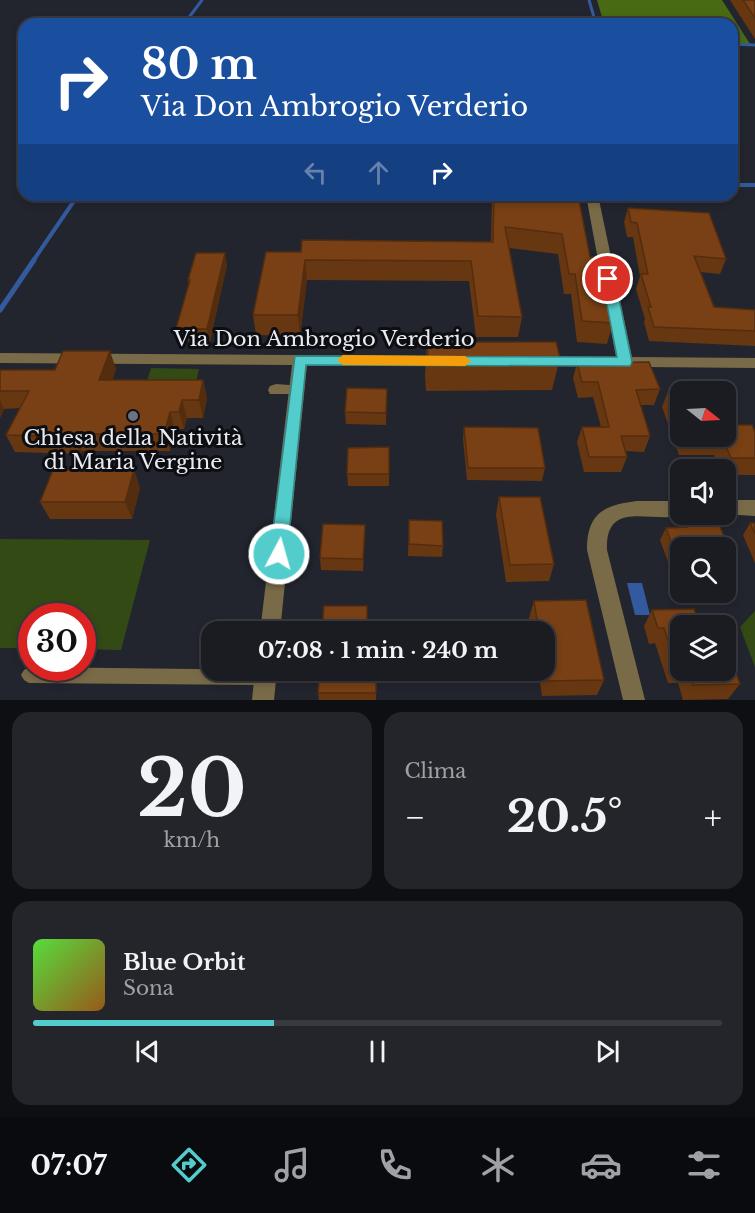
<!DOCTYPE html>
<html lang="it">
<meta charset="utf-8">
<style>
:root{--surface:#1a1c22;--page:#23252a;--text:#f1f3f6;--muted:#9fa1a5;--line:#383a40;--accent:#52cdcc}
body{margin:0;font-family:"Libre Baskerville",serif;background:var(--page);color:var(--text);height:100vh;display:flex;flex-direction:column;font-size:22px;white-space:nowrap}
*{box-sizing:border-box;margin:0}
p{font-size:20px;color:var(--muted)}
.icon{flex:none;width:33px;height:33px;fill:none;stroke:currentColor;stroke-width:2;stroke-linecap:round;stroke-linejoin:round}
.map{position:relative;height:700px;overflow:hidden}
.drawer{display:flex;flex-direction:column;gap:12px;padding:12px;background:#0e0f13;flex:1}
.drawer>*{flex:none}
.hud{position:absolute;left:18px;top:18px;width:720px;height:183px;border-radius:18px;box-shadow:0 3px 9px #0003,0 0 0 2px var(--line);background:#1a4fa0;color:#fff;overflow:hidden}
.needle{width:39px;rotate:108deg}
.fabs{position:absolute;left:670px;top:381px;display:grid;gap:12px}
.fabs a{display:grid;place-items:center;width:66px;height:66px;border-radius:12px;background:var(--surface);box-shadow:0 3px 9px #0003,0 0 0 2px var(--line);font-size:30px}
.speed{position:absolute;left:18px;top:603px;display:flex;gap:12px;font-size:30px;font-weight:700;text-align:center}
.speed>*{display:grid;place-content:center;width:78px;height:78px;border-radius:50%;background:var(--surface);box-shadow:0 3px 9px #0003,0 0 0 2px var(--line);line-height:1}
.speed .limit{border:9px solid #d22;background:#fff;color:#111}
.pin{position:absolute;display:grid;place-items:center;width:51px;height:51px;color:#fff;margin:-26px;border:3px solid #fff;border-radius:50%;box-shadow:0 2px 6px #0007}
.me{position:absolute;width:66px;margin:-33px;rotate:6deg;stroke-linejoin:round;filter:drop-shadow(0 0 4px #0008)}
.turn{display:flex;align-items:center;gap:21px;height:126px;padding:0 24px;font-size:27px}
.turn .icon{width:78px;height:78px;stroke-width:2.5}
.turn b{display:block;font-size:42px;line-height:51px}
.lanes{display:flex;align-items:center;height:57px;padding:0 24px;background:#0003;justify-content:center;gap:30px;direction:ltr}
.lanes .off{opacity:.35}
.big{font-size:45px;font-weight:700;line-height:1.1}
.drawer .tile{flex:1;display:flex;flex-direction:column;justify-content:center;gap:9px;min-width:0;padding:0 21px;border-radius:18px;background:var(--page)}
.drawer .dial{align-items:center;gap:0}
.dial b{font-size:78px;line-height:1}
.song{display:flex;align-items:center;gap:18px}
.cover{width:72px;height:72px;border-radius:9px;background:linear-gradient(135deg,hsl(110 70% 55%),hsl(30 70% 35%))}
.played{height:6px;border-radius:3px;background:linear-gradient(90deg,var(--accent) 35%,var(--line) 35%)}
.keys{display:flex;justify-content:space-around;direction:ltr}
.heat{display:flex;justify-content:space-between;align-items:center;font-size:33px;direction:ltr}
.drawer .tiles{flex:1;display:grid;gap:12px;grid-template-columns:1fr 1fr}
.tile:last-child{grid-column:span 2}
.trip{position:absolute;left:201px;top:621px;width:354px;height:60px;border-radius:18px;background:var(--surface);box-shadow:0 3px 9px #0003,0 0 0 2px var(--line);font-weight:700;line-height:60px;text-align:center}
.menu{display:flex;height:96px;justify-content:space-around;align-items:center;background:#0a0b0e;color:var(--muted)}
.menu .icon{width:42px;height:42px}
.menu .selected{color:var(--accent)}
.menu b{font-size:27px;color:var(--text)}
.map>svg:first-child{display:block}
</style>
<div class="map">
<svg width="755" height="700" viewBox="0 0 755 700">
<rect width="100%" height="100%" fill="#22252e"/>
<path fill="#334a15" d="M151 368 199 369 196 382 147 381Z
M0 539 150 540 121 650 83 649 82 616H32L31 648H0Z
M755 611V667L740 627Z"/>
<path fill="#476a13" d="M597 0H722L750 44 732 43V24H604Z"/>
<path fill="#335a9e" d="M627 583H642L650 615H635Z"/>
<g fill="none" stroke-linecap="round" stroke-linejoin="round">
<path stroke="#335a9e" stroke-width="3" d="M589 0 596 24
M174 24 187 20 202 0
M732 44 755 45"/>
<path stroke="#335a9e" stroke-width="4" d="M732 185H755
M226 195 382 199 383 195
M33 261 76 198"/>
<path stroke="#335a9e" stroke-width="5" d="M0 310 34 260"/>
<path fill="#7a6b48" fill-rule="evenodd" d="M29 667 268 670 270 672 273 677 270 682 265 685 29 683 24 680 21 675 24 670Z"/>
<path fill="#7a6b48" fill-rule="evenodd" d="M276 384 302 386 304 390 302 394H270L268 390 270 386Z"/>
<path fill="#7a6b48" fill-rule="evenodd" d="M586 195H598L632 357 755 358V368L535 366 532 362 535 358 540 357H616Z
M0 353 444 356 452 361 444 366 307 365 280 632H260L292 365 0 363Z
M726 500H755V516L723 514H726Z
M637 501H681V514H687C655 526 605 496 607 550L645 700H623L587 550C587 514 603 505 637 501Z
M255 670H277L274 700H252Z"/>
</g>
<path fill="#673711" d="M730 0H755V39Z
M492 195H578L590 257 603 300 613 323 607 344 577 342 571 294H564L558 254 509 248 522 317 518 337H476L469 281 307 280 300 336 256 335 253 315 301 252 491 242Z
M628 208 726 259 720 274 700 272 714 307 755 310V346L649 341 644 322 645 319 636 289 640 276 633 237H627L624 222Z
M227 265 210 341H179L176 329 189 285 188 280Z
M427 342 560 358 552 390 426 391 425 375Z
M577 363 660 389 654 405H640L650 436 644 452 625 451 627 457 621 472H584L577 442 582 427H601L593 397 578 398 573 378Z
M116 369 112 380H203L207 398 203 418H187L184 429H175L170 451H82L81 454 15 452 6 435 20 408 4 409 0 418V370Z
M387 389 386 425 346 424 345 412Z
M669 389 681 392V436H726L755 432V475H726V470H719L714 455H679L662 407Z
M464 427 545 468 542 481 467 480 463 439Z
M389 447V486H348L347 474Z
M134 470 140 488 132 519H50L40 502Z
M499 497 554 564 549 581 506 582 496 515Z
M409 520 443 546 442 557 408 556Z
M718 522 732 556 726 565V548H681V572L672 573 660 540 666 528 684 527 686 523Z
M750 523H755V563L743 535Z
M365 525 363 571 321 570 320 558Z
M534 601 604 680 597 695 542 696 538 670H544V632H531L529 618Z
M652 610 681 626V670H726L740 684 728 699 683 700 678 683H668L655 643 649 644 644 626Z
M376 670V700H319L318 693Z
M414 670H451L450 675 415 674Z"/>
<path fill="#542d0e" d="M225 253 227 265 210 341 207 329Z
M305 260 307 280 300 336 298 315Z
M110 351 116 369 106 398 99 380Z
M203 380 207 398 203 418 199 400Z
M0 400 4 409 0 418Z
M182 400 187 418 184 429 179 412Z
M170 412 175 429 170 451 164 434Z
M74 434 82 451 81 454 73 437Z
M134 470 140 488 132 519 125 502Z
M365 525V536L363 571V559Z"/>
<path fill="#784014" stroke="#542d0e" stroke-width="1.5" d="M743 0H755V18Z
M494 195H578L590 257H595L603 300H609L613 323 582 321 575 274H569L562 234 505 227 522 317 478 316 471 261 305 260 298 315H253L266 252H301L302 240 493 242Z
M628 208 709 213 726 259 694 256 714 307 755 310V331L654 327 648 307H651L641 274H648L637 223 631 222Z
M196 253H225L207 329H176L190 280H188Z
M427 342H556L560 358H428Z
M63 351H110L99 380H203L199 400H182L179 412H170L164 434H74L73 437 6 435 29 391H0V370H55Z
M649 362 660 389 636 390 650 436H621L627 457H589L582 427H609L598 382H582L577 363Z
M347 388 387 389 386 413 345 412Z
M669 389H691L692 392H681V421Z
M726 425H752L755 432V458H731L722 437 687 436H726Z
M464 427 538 428 545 468H468Z
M389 447V474H347L348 448Z
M53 470H134L125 502H40Z
M499 497H540L554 564 510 565Z
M409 520 442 521 443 546 409 544Z
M718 522 732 556H726V548H681V561H678L666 528 687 527 686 523Z
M750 523H755V534Z
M323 524 365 525 363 559 320 558Z
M586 600 604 680 548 681 544 662V632H539L534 601Z
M324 606H367V632H322Z
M694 609 700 625 709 626H681V668H677L664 628H658L652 610Z
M414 626H450V632H414Z
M726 665H733L740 684 693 685 689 670H726Z
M320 670H376V693H318Z"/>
<path fill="#52cdcc" stroke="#358585" stroke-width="1.5" d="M608 275 615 279 632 362 630 366 306 365 287 554 285 559 279 561 272 559 270 554 295 356 617 357 602 279Z"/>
<path fill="#f59e0b" d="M343 355 465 356 471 361 465 366 343 365 337 360Z"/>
<circle fill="#6b7280" stroke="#0d0e12" stroke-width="2" cx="133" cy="416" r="6"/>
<g text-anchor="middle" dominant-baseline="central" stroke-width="6" stroke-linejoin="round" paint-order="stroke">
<g font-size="21" fill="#e9ebf2" stroke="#0d0e12">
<text x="324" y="339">Via Don Ambrogio Verderio</text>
</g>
<g font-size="21" fill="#e9ebf2" stroke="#0d0e12">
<text x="133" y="438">Chiesa della Natività<tspan x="133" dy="24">di Maria Vergine</tspan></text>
</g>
</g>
</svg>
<div class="fabs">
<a><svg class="needle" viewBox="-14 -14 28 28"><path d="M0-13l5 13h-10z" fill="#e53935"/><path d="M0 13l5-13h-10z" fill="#9fa1a5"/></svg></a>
<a><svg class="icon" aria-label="sound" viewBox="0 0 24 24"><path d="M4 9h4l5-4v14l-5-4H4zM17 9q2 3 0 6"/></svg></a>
<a><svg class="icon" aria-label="search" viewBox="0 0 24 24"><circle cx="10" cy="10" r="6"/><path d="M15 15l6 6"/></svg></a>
<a><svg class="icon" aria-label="layers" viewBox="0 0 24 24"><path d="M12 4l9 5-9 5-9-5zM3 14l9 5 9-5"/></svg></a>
</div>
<div class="speed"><div class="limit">30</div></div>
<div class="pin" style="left:608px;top:279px;background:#d93025"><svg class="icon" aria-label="arrive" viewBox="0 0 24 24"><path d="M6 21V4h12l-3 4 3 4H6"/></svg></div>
<svg class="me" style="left:279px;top:554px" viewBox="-20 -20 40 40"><circle r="17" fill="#52cdcc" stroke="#fff" stroke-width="3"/><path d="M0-11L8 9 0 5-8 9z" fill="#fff"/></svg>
<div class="trip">07:08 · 1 min · 240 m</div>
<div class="hud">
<div class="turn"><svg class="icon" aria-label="right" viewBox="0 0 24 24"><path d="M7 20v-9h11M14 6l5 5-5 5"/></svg><div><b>80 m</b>Via Don Ambrogio Verderio</div></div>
<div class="lanes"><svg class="icon off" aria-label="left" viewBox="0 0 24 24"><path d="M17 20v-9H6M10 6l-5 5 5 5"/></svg><svg class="icon off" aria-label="ahead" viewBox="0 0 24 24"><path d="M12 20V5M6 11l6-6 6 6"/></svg><svg class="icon" aria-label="right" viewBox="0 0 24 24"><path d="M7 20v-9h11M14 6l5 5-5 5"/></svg></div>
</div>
</div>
<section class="drawer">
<div class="tiles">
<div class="tile dial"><b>20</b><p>km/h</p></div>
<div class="tile"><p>Clima</p>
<div class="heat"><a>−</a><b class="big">20.5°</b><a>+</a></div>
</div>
<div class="tile">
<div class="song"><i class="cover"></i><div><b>Blue Orbit</b><p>Sona</p></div></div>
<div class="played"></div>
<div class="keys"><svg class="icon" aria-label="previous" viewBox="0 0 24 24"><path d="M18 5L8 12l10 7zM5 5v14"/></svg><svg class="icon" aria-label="pause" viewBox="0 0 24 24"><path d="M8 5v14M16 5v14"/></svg><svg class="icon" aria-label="next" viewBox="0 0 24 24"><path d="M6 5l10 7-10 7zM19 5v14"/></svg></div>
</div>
</div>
</section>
<nav class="menu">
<b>07:07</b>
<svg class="icon selected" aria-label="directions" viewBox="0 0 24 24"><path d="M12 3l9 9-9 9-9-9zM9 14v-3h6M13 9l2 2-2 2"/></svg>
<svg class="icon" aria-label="music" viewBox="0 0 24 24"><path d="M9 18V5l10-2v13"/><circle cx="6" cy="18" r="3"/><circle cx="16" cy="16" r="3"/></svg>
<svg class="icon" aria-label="phone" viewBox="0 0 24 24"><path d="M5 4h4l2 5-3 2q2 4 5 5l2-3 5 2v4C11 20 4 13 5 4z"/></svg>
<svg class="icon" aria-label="climate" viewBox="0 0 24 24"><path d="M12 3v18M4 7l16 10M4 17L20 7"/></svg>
<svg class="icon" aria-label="car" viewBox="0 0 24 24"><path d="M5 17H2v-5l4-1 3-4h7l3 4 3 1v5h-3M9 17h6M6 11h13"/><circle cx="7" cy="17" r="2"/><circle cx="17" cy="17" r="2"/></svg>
<svg class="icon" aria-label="filters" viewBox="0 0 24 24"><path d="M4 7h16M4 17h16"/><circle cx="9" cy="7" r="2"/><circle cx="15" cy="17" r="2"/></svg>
</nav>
